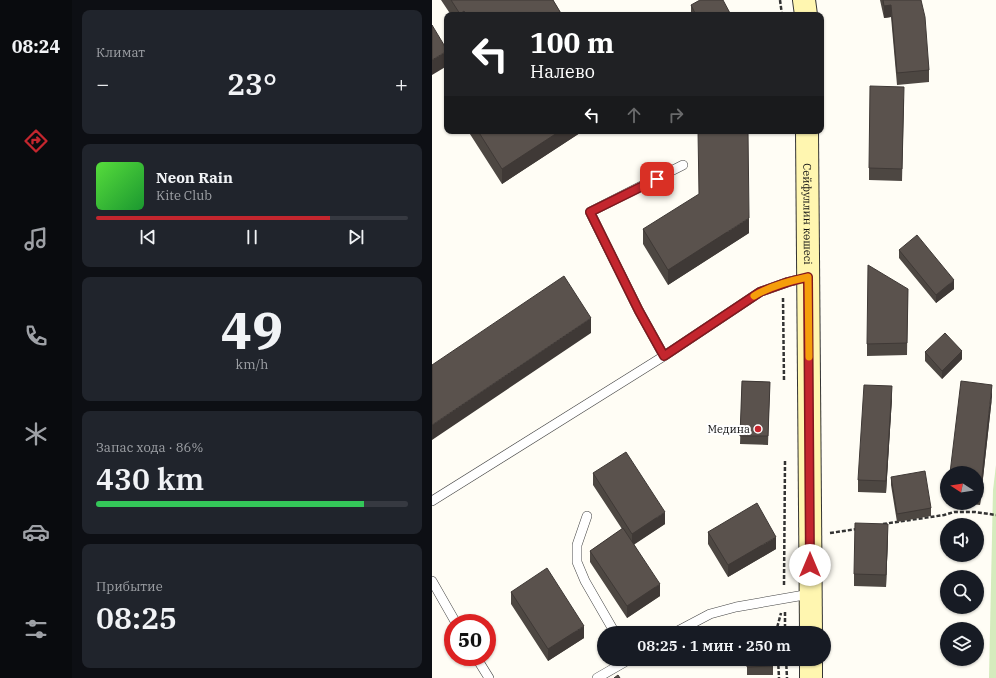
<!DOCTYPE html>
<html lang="ru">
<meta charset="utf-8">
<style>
:root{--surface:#171b24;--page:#20242c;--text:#f1f3f6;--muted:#9ea1a6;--line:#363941;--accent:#c4262e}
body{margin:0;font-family:"IBM Plex Serif",serif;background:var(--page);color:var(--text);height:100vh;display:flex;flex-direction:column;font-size:15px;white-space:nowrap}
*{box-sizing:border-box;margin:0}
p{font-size:13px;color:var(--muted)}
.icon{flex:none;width:22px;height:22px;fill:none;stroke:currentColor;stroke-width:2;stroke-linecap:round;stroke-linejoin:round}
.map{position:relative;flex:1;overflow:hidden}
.side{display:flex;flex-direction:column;gap:10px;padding:10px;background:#0d0f14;width:360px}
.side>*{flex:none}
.hud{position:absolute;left:12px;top:12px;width:380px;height:122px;border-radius:8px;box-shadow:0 1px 3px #0004;background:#202124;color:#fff;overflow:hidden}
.needle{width:26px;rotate:282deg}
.controls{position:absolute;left:508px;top:466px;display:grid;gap:8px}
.controls a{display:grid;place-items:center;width:44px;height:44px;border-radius:50%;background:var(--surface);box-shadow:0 1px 3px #0004;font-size:20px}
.speed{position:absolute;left:12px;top:614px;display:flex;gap:8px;font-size:20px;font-weight:700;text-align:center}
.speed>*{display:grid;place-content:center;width:52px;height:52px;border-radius:50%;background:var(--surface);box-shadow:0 1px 3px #0004;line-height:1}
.speed .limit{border:6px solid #d22;background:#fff;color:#111}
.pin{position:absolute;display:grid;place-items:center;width:34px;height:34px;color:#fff;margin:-17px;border-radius:8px;box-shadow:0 2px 6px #0006}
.me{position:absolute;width:44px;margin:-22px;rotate:0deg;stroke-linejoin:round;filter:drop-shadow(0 0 3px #0008)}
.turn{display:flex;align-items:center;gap:14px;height:84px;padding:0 20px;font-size:18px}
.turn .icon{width:52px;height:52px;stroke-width:2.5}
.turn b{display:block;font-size:28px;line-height:34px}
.lanes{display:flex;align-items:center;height:38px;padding:0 20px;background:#0003;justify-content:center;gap:20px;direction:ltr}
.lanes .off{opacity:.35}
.big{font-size:30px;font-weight:600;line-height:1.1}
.side .tile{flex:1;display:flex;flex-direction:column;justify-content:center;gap:6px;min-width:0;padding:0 14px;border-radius:8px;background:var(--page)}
.side .dial{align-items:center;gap:0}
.dial b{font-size:52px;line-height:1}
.song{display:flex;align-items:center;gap:12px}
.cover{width:48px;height:48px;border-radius:6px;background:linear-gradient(135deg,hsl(110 70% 55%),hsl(130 70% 35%))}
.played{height:4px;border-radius:2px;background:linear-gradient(90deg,var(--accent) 75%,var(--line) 75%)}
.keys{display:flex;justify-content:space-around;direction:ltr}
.heat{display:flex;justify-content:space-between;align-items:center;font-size:22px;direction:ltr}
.charge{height:6px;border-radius:3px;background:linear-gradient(90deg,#34c759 86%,var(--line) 0)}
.trip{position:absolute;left:165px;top:626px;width:234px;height:40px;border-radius:20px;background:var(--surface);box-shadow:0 1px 3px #0004;font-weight:600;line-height:40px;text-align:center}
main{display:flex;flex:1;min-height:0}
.dock{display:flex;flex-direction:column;width:72px;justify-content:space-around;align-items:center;background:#090b0e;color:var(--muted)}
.dock .icon{width:28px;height:28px}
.dock .selected{color:var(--accent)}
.dock b{font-size:18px;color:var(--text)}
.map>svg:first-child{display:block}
</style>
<main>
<nav class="dock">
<b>08:24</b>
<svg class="icon selected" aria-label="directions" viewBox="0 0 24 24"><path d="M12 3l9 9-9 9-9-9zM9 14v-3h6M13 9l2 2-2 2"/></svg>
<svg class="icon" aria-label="music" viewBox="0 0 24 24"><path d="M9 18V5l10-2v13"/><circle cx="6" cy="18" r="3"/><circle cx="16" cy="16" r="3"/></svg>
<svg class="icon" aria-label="phone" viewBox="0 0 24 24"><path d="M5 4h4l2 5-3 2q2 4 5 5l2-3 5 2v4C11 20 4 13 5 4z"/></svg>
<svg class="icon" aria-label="climate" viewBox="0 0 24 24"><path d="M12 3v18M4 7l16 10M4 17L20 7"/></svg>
<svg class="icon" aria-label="car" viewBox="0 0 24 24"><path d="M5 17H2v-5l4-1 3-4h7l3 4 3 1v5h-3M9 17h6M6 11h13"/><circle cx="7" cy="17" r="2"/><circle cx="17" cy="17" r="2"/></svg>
<svg class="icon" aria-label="filters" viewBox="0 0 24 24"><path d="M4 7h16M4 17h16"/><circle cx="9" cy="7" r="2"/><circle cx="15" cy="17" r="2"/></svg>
</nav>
<section class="side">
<div class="tile"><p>Климат</p>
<div class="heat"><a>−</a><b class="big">23°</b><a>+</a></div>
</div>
<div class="tile">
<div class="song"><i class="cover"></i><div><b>Neon Rain</b><p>Kite Club</p></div></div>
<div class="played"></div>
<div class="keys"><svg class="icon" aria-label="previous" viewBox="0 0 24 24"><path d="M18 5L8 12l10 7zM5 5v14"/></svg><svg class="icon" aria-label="pause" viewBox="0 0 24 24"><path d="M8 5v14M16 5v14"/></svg><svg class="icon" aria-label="next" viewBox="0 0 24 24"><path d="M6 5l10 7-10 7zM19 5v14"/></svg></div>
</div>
<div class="tile dial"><b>49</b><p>km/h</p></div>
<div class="tile"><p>Запас хода · 86%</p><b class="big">430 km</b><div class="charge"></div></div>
<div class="tile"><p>Прибытие</p><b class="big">08:25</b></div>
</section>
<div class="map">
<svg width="564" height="678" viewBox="0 0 564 678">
<rect width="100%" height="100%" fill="#fffdf5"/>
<path fill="#d5ebbd" d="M564 465V678H557L561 490Z"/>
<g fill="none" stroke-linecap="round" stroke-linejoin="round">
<g stroke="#444" stroke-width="10">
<path id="lane" d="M232 356 207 311 158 212 251 165
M0 501 232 356 328 292 356 282 376 277
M155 516 145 545V562L153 581 183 633
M0 581 24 623
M242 633 278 614 304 607 378 594
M44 657 57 678
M165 678 198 659"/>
</g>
<g stroke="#333" stroke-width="24">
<g id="secondary">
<path d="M372 0 374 15"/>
<path id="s1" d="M375 131 379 633"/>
<path d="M379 659V678"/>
</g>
</g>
<path stroke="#333" stroke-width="2.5" stroke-dasharray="4 2" stroke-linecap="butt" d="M348 0 350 15
M351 298 352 381
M451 524 512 515 522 512H543L564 515
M398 533 425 529
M352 585 353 461
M353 612V633
M345 633V628L349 613
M346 659 347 678
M354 659 355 678"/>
<use href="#lane" stroke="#fff" stroke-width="9"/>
<use href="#secondary" stroke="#fff6b0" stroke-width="22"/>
</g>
<path fill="#4d4742" d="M9 0H121L130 15H19Z
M448 0H489L497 70V82L465 85 459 17 452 18Z
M259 5 299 15H259Z
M472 98 470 181 437 180V168Z
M36 131H151L70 184Z
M211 229 317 233 236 285 211 244Z
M467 250 522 289 504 303 467 258Z
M476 289 475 355 435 356V344Z
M493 352 530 359 510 379 493 361Z
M310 381 338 382 336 445 308 444Z
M560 397 548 505 527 503H545V473Z
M460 398 454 493 426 492V480Z
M161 473 233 524 202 544 228 596 195 618 158 562V551L190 529 161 485Z
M459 477 499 508V516L465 522 459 485Z
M276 532 344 549 296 577 276 544Z
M456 536 454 587 422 586V574Z
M79 592 152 638 116 661 79 604Z
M315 659H341V675H315Z"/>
<path fill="#3f3936" d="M459 5V17L452 18V6Z
M32 11V15H28V14Z
M15 51V66L0 75V60Z
M128 131H151L70 184V169Z
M317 218V233L236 285V270Z
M522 280V289L504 303V295Z
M159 318V333L0 440V425Z
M530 351V359L510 379V371Z
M560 385V397L548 505V494Z
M460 386V398L454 493V481Z
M233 512V524L200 546V534Z
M456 524V536L454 587V575Z
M344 537V549L296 577V565Z
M228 584V596L195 618V606Z
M152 626V638L116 661V649Z"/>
<path fill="#5a524d" stroke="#3f3936" d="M19 0H121L130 15H35L32 11 28 14Z
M268 0H291L299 15H264L259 5Z
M451 0H489L493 17 497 70 465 73 459 5 452 6Z
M0 25 15 50V51L0 60Z
M438 86 472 87 470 169 437 168Z
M46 131H128L70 169Z
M266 131H316L317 218 236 270 211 229 267 194Z
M485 235 522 280 504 295 467 250Z
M436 265 476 289 475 343 435 344Z
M132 276 159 318 0 425V365Z
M513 333 530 351 510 371 493 352Z
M310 381 338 382 336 436H308Z
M529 381 560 385 548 494 545 493V473H518Z
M432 385 460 386 454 481 426 480Z
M194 452 233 512 200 534 161 473Z
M493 471 499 508 465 514 459 477Z
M325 503 344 537 296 565 276 532Z
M423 523 456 524 454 575 422 574Z
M191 528 228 584 195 606 158 551Z
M115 568 152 626 116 649 79 592Z
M315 659H341V666L315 667Z
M186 675 188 678H182Z"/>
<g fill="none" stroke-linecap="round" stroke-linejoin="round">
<g stroke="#7f191e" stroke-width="10">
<path id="route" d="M225 179 158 212 207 311 232 356 328 292 356 282 376 277 378 565"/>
</g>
<use href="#route" stroke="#c4262e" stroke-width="7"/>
<path stroke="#f59e0b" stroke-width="7" d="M322 296C338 286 357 281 376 277L377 357"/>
</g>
<circle fill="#c4262e" stroke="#fff" stroke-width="1.5" cx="326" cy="429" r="4"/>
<g text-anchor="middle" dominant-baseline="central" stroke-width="4" stroke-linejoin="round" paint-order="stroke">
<g font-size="11" fill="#111" stroke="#fff">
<text stroke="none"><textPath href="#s1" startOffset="83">Сейфуллин көшесі</textPath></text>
</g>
<g font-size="11" fill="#111" stroke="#fff" text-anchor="end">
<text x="318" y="429">Медина</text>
</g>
</g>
</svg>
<div class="controls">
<a><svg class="needle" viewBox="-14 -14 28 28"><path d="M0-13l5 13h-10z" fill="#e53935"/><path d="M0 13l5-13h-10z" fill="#9ea1a6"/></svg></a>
<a><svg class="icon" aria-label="sound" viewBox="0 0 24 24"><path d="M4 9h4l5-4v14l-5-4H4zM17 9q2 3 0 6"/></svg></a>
<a><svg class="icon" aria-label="search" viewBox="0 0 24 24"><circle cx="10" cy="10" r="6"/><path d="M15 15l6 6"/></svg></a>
<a><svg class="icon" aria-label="layers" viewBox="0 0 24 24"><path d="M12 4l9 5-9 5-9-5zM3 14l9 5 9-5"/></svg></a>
</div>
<div class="speed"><div class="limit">50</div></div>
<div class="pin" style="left:225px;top:179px;background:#d93025"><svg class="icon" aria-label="arrive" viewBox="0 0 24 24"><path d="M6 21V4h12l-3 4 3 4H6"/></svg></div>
<svg class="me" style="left:378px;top:565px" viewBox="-20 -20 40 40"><circle r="19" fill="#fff"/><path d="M0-13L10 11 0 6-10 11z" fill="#c4262e"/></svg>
<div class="trip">08:25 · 1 мин · 250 m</div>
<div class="hud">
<div class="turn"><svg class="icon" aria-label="left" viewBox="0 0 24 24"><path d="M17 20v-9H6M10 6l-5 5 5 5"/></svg><div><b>100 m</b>Налево</div></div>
<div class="lanes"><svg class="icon" aria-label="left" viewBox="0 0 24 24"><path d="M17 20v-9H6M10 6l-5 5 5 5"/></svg><svg class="icon off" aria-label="ahead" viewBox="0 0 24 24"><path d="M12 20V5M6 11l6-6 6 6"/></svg><svg class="icon off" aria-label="right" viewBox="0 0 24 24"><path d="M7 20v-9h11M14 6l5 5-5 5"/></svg></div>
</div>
</div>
</main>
